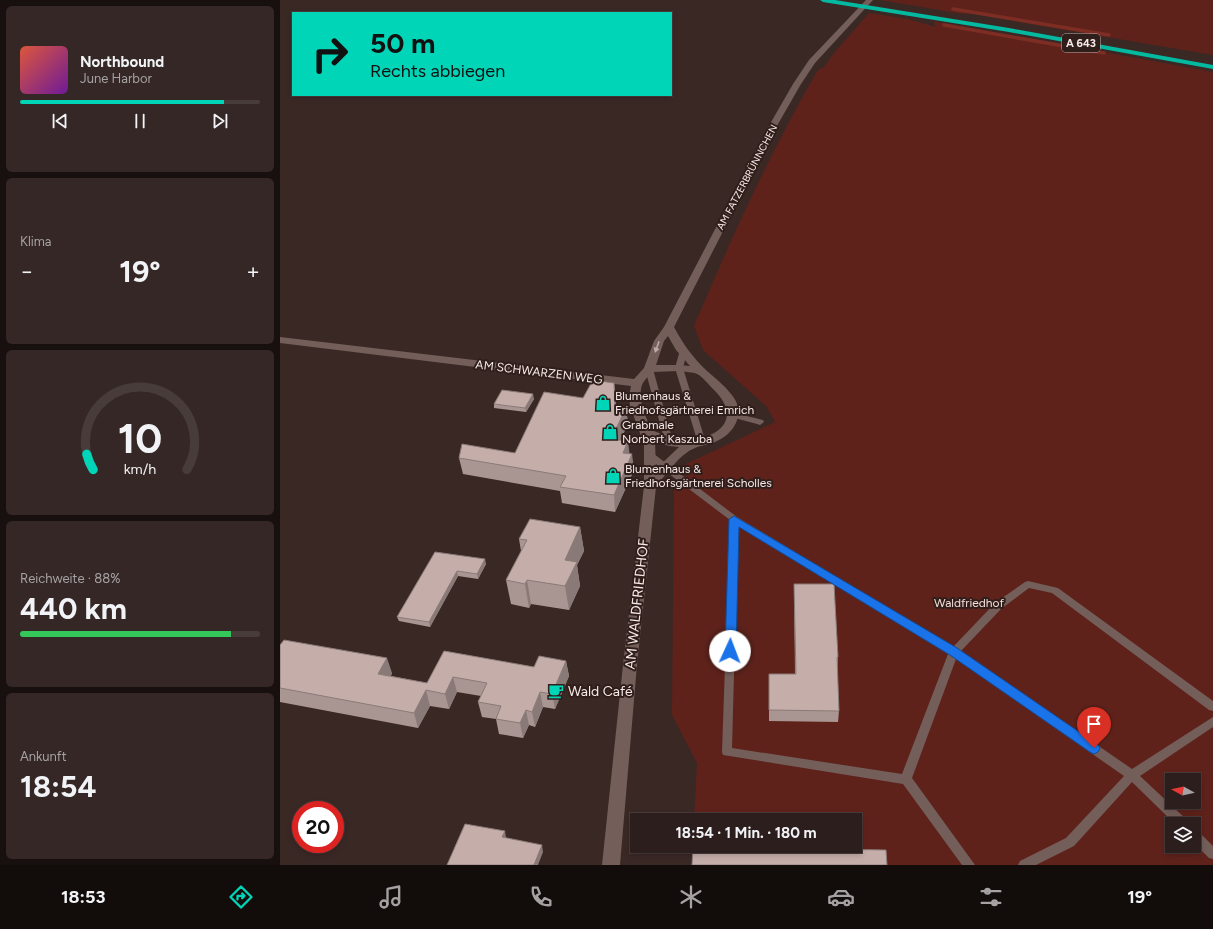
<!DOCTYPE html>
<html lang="de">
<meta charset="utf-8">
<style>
:root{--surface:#2c1e1c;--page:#342725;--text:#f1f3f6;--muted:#a6a2a3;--line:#483c3b;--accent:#00d5b7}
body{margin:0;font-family:Figtree,sans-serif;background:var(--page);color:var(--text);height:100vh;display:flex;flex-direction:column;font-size:15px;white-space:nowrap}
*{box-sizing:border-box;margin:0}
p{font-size:13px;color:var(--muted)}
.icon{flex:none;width:22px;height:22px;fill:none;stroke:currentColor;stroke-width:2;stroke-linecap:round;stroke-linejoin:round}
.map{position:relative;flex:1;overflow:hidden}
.side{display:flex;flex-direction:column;gap:6px;padding:6px;background:#18100f;width:280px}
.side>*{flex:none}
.guide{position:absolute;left:12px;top:12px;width:380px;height:84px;border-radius:0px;box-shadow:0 2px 6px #0003,0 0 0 1px var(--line);background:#00d5b7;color:#111;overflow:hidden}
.needle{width:26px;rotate:278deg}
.buttons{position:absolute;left:885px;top:773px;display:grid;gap:8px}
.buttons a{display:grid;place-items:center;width:36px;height:36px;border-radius:0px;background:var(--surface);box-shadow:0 2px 6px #0003,0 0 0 1px var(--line);font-size:20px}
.speed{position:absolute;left:12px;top:801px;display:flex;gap:8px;font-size:20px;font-weight:700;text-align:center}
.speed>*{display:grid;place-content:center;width:52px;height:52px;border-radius:50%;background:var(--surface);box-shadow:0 2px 6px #0003,0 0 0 1px var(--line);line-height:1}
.speed .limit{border:6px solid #d22;background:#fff;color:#111}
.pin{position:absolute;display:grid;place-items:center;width:34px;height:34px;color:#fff;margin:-41px -17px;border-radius:50% 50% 50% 0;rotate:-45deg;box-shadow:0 0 4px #0007}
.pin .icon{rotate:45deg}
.me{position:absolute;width:44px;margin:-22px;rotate:2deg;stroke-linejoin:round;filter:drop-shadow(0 0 3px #0008)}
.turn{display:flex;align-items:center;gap:14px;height:84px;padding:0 12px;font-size:18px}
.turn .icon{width:52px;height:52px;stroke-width:2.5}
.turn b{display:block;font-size:28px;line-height:34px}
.big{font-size:30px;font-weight:700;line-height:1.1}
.side .tile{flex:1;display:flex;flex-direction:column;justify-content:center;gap:6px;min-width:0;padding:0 14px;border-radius:6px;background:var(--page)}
.side .dial{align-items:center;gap:0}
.dial svg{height:104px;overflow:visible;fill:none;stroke:var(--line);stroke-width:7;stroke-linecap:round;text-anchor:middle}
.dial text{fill:var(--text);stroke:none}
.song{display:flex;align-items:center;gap:12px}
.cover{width:48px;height:48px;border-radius:6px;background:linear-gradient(135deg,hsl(10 70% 55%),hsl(280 70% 35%))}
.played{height:4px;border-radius:2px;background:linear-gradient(90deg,var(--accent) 85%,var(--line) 85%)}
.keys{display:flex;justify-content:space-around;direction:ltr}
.heat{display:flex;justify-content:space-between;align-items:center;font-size:22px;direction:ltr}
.charge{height:6px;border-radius:3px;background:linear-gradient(90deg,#34c759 88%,var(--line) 0)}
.trip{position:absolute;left:350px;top:813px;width:232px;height:40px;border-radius:0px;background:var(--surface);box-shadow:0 2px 6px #0003,0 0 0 1px var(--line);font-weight:700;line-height:40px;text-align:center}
.tabs{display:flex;height:64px;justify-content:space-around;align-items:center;background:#120c0b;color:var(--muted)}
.tabs .icon{width:28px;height:28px}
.tabs .current{color:var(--accent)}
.tabs b{font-size:18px;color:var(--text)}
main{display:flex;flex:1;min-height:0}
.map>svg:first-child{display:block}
</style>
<main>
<section class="side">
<div class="tile">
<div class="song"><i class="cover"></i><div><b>Northbound</b><p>June Harbor</p></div></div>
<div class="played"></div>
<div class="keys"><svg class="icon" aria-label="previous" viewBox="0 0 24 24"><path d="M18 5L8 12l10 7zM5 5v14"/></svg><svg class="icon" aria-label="pause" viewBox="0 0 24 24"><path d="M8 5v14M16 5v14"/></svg><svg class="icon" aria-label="next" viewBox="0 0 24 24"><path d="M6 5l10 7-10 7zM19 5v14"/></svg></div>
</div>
<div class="tile"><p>Klima</p>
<div class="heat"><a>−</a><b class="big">19°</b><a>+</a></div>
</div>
<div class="tile dial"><svg viewBox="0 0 100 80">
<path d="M14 69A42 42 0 1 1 86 69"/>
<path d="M14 69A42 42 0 0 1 9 57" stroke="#00d5b7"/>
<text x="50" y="56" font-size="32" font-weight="700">10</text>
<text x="50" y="72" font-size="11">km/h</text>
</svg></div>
<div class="tile"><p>Reichweite · 88%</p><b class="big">440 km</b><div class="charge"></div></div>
<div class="tile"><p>Ankunft</p><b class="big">18:54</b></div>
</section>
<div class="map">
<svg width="933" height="865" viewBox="0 0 933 865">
<rect width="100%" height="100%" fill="#3a2825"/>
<path fill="#5e221b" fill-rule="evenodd" d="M600 0H933V55L750 24 694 13 683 14Z
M589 13 628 19 656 27 653 21 933 72V865H412L413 846H575V820H414L417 763 392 715 394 484 408 474 406 464 495 422 486 406 423 350 414 326C451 239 490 152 538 70L544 67 554 53ZM892 780H914V802H892ZM892 824H914V846H892Z"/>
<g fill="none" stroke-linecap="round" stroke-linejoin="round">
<path stroke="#7e2d24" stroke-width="3.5" d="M673 9 829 35
M664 25 824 53"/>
<path fill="#735e5a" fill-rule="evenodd" d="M400 350H403L407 352 403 368 426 443 422 446 418 443 395 368Z
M366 367H369L373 369 393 442 392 444 389 445 385 442 365 369Z
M451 413H454L483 420 484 422 480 425 477 424 451 417 450 415Z
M371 453 374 454 457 517 673 647 715 603 745 582 748 581 778 588 933 701V711L929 710 772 593 749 588 721 609 681 651 852 769 933 717V727L860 776 907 820 909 824H895L852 782 794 846 756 865H738L740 861 786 838 844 776 676 659 632 778 695 865H682L623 784 443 755 442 752 450 520 368 458 367 456 368 454ZM458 526 668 654 622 774 452 748Z
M914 830 918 831 933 846V859L929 858 914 843Z"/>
<path fill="#735e5a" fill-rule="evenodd" d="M586 0H593L535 63 521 84 498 124 394 327C403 344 413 358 427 371 435 378 444 385 451 394 467 412 455 434 435 442 429 445 421 445 415 448 401 453 385 475 376 487L357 665 340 865H322L343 665 364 486V444L350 406 349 396 351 386 0 343V337L354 379 364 368 374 341 384 327 490 124 513 84 529 60ZM388 336 396 350 410 366 399 365H376L384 341ZM399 371C404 372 413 372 417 374 423 377 429 385 433 389 450 405 454 424 430 435 425 438 418 440 412 440 397 441 385 435 371 430 366 416 357 400 362 385 364 380 369 376 372 372ZM375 441 389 446 399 447 376 469Z"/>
<path fill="#03b99f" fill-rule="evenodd" d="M540 0H555L729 28 933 65V69L729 32 543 2Z"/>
</g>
<path fill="#a99692" d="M303 398H336V407L346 408 348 424 340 440 349 454 354 470 335 512 282 503 280 491 183 474 179 458 235 453Z
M254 399 246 412 214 408V404Z
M300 527 304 551 297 565 300 586 289 610 251 604 249 608 231 604 226 580 241 551 239 539Z
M155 552 206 564 198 579 178 576 150 627 119 621 117 617Z
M514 584 558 657 557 668 559 711 558 722 489 721V674H515L514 595Z
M0 645 112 673 111 676 147 683 164 651 254 667 286 661 289 676 275 709 263 707 255 727 249 725 243 738 219 734 216 719 202 717 198 702 201 696 177 692 169 709 150 706 138 728 0 702Z"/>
<path fill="#8a7a77" d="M334 383 336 398V422L335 406Z
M253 394 254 399 246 412 245 408Z
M346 408 348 424 333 455 331 439Z
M348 441 350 458 343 453Z
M352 454 354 470 335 512 334 495Z
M300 527 304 551 297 565 300 586 289 610 285 586V560Z
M205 559 206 564 198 579 197 574Z
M177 571 178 576 150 627 149 622Z
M247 580 251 604 249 608 245 584Z
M107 658 112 673 103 689 98 674Z
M286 661 289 676 275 709 272 694Z
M173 677 177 692 169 709 165 694Z
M146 690 150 706 138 728 134 713Z
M260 692 263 707 255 727 252 712Z
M246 710 249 725 243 738 240 723Z
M225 831 226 838 222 837Z
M262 845 263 852 258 865H254Z"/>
<path fill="#c5aeaa" stroke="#8a7a77" d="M313 380 334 383 335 406 346 408 331 439 348 441 343 453 352 454 334 495 280 487 286 476 179 458 182 444 235 453 264 392 303 398Z
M222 390 253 394 245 408 214 404Z
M250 519 300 527 285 560 297 562 285 586 247 580 245 584 226 580 247 540 239 539Z
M155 552 205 559 197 574 177 571 149 622 117 617Z
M514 584H554L558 657H557L559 711 489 710V674H516Z
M4 640 107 658 98 674 147 683 164 651 254 667 259 656 286 661 272 694 260 692 252 712 246 710 240 723 216 719 221 706 198 702 207 683 173 677 165 694 146 690 134 713 0 688V645Z
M185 824 225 831 222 837 262 845 254 865H167Z
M413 847 606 850 607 865H412Z"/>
<defs><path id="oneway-solid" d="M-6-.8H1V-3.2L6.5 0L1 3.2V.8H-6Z"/></defs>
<use fill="#bbaaa8" href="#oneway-solid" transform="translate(377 347) rotate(110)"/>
<path fill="#1a73e8" stroke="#114b97" d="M454 516 677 648 818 745 820 748 818 752 814 754 810 752 670 655 459 527 456 651 454 654 450 655 446 654 445 651 449 519Z"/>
<defs>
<g id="shop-bare" transform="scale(1.2)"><path d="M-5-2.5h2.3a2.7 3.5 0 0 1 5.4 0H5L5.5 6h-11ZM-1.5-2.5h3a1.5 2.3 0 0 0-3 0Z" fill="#00d5b7" stroke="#301e1b" stroke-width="2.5" paint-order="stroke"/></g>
<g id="cafe-bare" transform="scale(1.2)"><path d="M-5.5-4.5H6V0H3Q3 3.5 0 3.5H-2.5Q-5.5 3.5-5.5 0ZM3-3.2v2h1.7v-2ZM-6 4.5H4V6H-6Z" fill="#00d5b7" stroke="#301e1b" stroke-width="2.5" paint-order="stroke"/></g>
</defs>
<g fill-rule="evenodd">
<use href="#shop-bare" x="323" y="403"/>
<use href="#shop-bare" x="330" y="432"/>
<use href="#shop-bare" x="333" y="476"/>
<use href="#cafe-bare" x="276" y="691"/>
</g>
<g text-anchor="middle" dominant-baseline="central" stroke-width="4" stroke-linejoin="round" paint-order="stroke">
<g font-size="10" fill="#f6e9e7" stroke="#301e1b">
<text transform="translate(467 177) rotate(-62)">AM FATZERBRÜNNCHEN</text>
</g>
<rect fill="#301e1b" stroke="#bbacaa" stroke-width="1" x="782" y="34" width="38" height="18" rx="3"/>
<g font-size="11" font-weight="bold" fill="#f6e9e7">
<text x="801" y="43">A 643</text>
</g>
<g font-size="12" fill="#f6e9e7" stroke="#301e1b">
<text transform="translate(259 372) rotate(7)">AM SCHWARZEN WEG</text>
</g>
<g font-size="12" fill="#f6e9e7" stroke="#301e1b" text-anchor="start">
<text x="335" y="396">Blumenhaus &amp;<tspan x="335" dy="14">Friedhofsgärtnerei Emrich</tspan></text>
<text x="342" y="425">Grabmale<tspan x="342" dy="14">Norbert Kaszuba</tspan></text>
<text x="345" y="469">Blumenhaus &amp;<tspan x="345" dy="14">Friedhofsgärtnerei Scholles</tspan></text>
</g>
<g font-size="12" fill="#f6ddd8" stroke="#301e1b">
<text x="689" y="603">Waldfriedhof</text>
</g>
<g font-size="14" fill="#f6e9e7" stroke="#301e1b">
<text transform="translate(357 604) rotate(-84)">AM WALDFRIEDHOF</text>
</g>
<g font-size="14" fill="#f6e9e7" stroke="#301e1b" text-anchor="start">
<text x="288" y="691">Wald Café</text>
</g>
</g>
</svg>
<div class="buttons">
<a><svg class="needle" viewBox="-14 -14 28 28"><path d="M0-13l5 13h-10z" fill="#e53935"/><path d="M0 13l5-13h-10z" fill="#a6a2a3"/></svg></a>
<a><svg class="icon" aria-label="layers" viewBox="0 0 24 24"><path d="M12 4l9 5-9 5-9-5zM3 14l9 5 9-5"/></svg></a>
</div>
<div class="speed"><div class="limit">20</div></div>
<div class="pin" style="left:814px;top:748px;background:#d93025"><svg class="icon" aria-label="arrive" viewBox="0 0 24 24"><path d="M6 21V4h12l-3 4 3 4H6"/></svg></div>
<svg class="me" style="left:450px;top:651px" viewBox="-20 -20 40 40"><circle r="19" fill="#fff"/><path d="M0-13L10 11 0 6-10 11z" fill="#1a73e8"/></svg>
<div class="trip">18:54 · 1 Min. · 180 m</div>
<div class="guide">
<div class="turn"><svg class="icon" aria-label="right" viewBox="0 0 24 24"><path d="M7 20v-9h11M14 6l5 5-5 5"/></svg><div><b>50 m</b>Rechts abbiegen</div></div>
</div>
</div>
</main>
<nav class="tabs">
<b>18:53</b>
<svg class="icon current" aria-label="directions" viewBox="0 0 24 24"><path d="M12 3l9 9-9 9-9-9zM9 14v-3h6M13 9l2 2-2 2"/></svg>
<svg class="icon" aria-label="music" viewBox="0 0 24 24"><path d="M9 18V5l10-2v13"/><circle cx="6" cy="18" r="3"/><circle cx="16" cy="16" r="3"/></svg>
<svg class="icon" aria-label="phone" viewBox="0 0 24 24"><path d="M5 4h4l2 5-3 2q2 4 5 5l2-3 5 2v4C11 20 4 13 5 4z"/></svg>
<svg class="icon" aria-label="climate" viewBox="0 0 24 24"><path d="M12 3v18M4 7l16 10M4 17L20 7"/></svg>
<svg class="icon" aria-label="car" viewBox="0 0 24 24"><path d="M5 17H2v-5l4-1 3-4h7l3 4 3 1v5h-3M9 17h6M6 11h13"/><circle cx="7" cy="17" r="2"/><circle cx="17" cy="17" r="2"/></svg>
<svg class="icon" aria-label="filters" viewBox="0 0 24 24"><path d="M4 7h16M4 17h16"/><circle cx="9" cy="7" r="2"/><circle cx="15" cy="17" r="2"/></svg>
<b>19°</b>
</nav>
